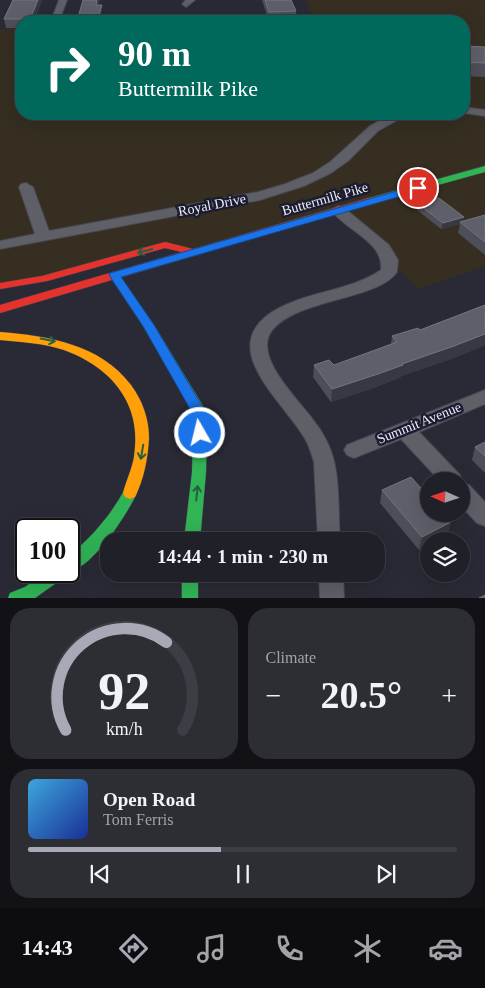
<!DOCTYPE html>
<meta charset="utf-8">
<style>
:root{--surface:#202028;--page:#2d2d34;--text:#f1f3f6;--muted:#a2a3a8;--line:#3d3e45;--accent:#a8a9b6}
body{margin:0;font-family:Georgia,serif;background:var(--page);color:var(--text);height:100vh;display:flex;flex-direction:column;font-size:19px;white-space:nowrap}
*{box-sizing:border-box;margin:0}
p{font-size:16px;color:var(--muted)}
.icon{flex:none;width:28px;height:28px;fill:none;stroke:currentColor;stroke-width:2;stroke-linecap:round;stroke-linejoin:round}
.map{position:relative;height:598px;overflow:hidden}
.details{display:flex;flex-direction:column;gap:10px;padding:10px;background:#121216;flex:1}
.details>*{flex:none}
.hud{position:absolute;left:15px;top:15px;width:455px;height:105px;border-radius:20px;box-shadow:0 5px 20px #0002,0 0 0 1px var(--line);background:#00695c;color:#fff;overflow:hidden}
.needle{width:32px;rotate:273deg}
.tools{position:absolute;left:420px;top:472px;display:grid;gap:10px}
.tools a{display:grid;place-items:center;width:50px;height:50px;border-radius:50%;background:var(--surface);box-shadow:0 5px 20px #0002,0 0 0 1px var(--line);font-size:25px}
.speed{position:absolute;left:15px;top:518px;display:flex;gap:10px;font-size:25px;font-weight:700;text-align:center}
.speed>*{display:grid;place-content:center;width:65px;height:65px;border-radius:50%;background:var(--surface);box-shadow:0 5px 20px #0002,0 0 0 1px var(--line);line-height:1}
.speed .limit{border:2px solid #111;border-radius:8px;background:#fff;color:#111}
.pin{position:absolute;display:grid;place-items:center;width:42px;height:42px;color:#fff;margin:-21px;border:2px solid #fff;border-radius:50%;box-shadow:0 1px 5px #0007}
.me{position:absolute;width:55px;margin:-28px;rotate:352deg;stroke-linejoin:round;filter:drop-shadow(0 0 4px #0008)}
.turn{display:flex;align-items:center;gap:18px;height:105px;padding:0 20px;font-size:22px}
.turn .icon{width:65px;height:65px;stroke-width:2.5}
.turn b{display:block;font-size:35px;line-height:42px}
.big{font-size:38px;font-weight:700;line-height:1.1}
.details .tile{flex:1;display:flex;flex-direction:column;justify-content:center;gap:8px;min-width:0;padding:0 18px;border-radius:20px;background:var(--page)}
.details .dial{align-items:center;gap:0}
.dial svg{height:130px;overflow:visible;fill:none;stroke:var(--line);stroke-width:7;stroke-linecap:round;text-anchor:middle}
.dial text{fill:var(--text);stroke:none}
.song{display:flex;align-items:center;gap:15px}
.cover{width:60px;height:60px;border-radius:8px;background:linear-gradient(135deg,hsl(200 70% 55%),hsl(230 70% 35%))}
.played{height:5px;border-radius:2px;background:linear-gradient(90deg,var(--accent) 45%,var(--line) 45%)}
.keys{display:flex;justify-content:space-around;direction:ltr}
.heat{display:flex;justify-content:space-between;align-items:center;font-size:28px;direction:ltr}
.details .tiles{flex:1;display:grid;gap:10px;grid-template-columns:1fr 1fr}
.tile:last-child{grid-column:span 2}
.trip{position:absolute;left:100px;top:532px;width:285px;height:50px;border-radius:20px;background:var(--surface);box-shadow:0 5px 20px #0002,0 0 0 1px var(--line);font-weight:700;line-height:50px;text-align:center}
.menu{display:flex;height:80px;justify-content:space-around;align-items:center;background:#0d0d10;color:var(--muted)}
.menu .icon{width:35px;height:35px}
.menu .current{color:var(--accent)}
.menu b{font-size:22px;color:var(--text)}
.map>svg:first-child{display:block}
</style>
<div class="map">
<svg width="485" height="598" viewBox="0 0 485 598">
<rect width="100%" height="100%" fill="#2a2a36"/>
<path fill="#352e21" d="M306 0H485V266L418 289 390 260 338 210 192 252 165 245 0 286V29H21V114H464V21H315Z"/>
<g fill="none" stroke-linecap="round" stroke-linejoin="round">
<g stroke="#474751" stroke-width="2">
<path id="street" d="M59 0H67L59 21H51Z
M186 0H195L186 7 182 4Z
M464 107 485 110V116L464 113Z
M391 114H408L378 131 348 161 331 173 304 186 260 200 0 249V241L35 234 19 187 21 184 26 183 33 187 49 231 258 192 285 184 313 173 330 162 370 126Z
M338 206 343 207 389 245 398 260 397 272C377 300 303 298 274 328 249 354 299 400 314 421 322 431 328 442 332 454 340 477 338 516 340 541H318L314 462C311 452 308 442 302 434 277 395 212 342 281 307 313 291 351 290 381 270 384 241 346 231 331 210Z
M485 390V404L419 432 460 475 462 483 469 485 485 502V526L477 523 461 506V481H440L401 439 354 458 347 455 344 450 347 445Z
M319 574H343L344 598H320Z"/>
</g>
<g stroke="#474751" stroke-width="1">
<path id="fast" d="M485 166V172L369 204 364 201 366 199Z
M114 272 118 273 154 325 203 406 207 433 206 472 200 541H184L192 472 193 433 189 406 143 326 109 275Z
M130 487 135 489 137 493C127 514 93 568 68 572L66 576 35 598H8L10 593 25 587 47 571H69V556C92 537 111 515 125 489Z
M182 574H198V598H182Z"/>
</g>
<g stroke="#474751" stroke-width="1">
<path id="slow" d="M0 332C48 336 100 344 131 385 142 400 149 418 149 438 148 458 144 479 135 497L130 499 125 497 123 493C126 481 132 469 134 457 143 404 111 367 64 350 43 343 21 342 0 340Z"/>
</g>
<g stroke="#474751" stroke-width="1">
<path id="jam" d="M369 198 374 201 372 203 0 313V305L182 252 165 248 47 281 0 289V283L42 276 165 242 193 249Z"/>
</g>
<use href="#street" fill="#5f5f68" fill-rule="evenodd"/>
<use href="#fast" fill="#30b455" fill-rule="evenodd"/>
<use href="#slow" fill="#ff9f0a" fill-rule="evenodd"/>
<use href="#jam" fill="#e5322d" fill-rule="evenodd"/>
</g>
<path fill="#4e4e58" d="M13 0H42L34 21H21V28H6L4 19Z
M262 0H291L296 11V21H269Z
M464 46 485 47V77L464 76Z
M418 204 464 221 485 215V255L458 233 460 224 441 229 417 210Z
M485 305V345L451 359 401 376V377L376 387 331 402 313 377 314 365H334L391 344 392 336 420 330Z
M485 442V473L472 460 475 447Z
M382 490 448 535 429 541V545L419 550 380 503Z"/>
<path fill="#383843" d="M38 0H42L34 21H31L30 19Z
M97 0H100L97 13 96 5Z
M102 5V13L100 21H97Z
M464 217 463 223 460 222V224L441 229 443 223Z
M485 334V345L451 359 401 376V377L376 387 331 402 332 389Z
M451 522 448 535 437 541H429V545L419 550 422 537Z"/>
<path fill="#5f5f6a" stroke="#757580" d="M13 0H38L30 19H4Z
M83 0H97L96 5H102L97 21H77Z
M265 0H291L296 11 269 12Z
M464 46 485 47V63L464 62Z
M439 198 464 217 443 223 418 204Z
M485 215V242L460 222Z
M485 305V334L454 346 402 364 403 365 378 374 332 389 314 365 329 360 334 365 397 342 392 336 418 328 420 330Z
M485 442V456L475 447Z
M411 477 429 497V514H444L451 522 422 537 382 490Z
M485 595V598H479Z"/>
<defs><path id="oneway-shaft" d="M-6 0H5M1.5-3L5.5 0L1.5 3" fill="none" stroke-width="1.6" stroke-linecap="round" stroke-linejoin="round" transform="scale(1.25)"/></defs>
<g stroke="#256041">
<use href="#oneway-shaft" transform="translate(145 251) rotate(165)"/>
<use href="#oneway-shaft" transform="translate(48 340) rotate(11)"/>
<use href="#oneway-shaft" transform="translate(142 452) rotate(100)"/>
<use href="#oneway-shaft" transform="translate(197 493) rotate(-84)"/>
</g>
<path fill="#1a73e8" stroke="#114b97" d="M418 185 422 186V190L121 277 154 325 202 406 207 433 205 437 200 438 195 437 189 407 143 326 109 275 110 273Z"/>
<g text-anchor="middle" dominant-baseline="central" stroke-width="5" stroke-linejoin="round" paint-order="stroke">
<g font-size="14" fill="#ecedfb" stroke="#1c1c30">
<text transform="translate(325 199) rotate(-16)">Buttermilk Pike</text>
<text transform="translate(212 205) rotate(-11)">Royal Drive</text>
<text transform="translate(419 423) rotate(-22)">Summit Avenue</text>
</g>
</g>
</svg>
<div class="tools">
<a><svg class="needle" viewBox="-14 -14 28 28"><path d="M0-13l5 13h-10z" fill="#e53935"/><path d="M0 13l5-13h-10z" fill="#a2a3a8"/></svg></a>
<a><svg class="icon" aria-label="layers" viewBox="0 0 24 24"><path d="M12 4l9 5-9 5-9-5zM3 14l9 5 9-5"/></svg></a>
</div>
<div class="speed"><div class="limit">100</div></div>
<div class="pin" style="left:418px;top:188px;background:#d93025"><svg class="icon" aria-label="arrive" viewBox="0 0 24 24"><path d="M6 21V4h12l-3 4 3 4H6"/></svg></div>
<svg class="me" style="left:200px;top:433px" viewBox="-20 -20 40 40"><circle r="17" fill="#1a73e8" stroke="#fff" stroke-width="3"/><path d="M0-11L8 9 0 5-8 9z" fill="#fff"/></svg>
<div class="trip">14:44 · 1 min · 230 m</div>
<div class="hud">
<div class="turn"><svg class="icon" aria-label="right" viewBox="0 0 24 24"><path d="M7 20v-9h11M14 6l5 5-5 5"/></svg><div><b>90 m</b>Buttermilk Pike</div></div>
</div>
</div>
<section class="details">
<div class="tiles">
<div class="tile dial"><svg viewBox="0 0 100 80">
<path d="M14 69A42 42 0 1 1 86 69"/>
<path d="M14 69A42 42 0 0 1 76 15" stroke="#a8a9b6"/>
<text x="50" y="56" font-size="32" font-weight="700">92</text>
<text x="50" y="72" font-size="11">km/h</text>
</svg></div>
<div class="tile"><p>Climate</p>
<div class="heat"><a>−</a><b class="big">20.5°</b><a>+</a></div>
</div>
<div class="tile">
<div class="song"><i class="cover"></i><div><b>Open Road</b><p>Tom Ferris</p></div></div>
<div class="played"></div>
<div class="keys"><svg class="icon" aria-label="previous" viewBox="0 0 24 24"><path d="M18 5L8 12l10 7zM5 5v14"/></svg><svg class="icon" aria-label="pause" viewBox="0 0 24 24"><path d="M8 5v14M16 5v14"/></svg><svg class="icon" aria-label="next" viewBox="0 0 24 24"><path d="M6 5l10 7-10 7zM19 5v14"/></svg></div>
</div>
</div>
</section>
<nav class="menu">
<b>14:43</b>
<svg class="icon current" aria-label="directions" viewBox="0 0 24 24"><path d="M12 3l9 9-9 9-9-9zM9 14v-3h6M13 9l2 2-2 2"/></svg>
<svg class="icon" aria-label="music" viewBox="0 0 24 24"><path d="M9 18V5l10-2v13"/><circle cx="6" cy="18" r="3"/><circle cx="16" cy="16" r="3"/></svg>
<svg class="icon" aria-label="phone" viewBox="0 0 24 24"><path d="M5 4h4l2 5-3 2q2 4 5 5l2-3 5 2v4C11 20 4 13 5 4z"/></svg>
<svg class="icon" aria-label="climate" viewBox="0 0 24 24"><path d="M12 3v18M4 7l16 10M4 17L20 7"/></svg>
<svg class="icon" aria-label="car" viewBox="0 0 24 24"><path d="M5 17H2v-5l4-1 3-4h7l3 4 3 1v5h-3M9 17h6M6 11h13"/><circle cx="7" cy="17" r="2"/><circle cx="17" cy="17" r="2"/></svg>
</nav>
